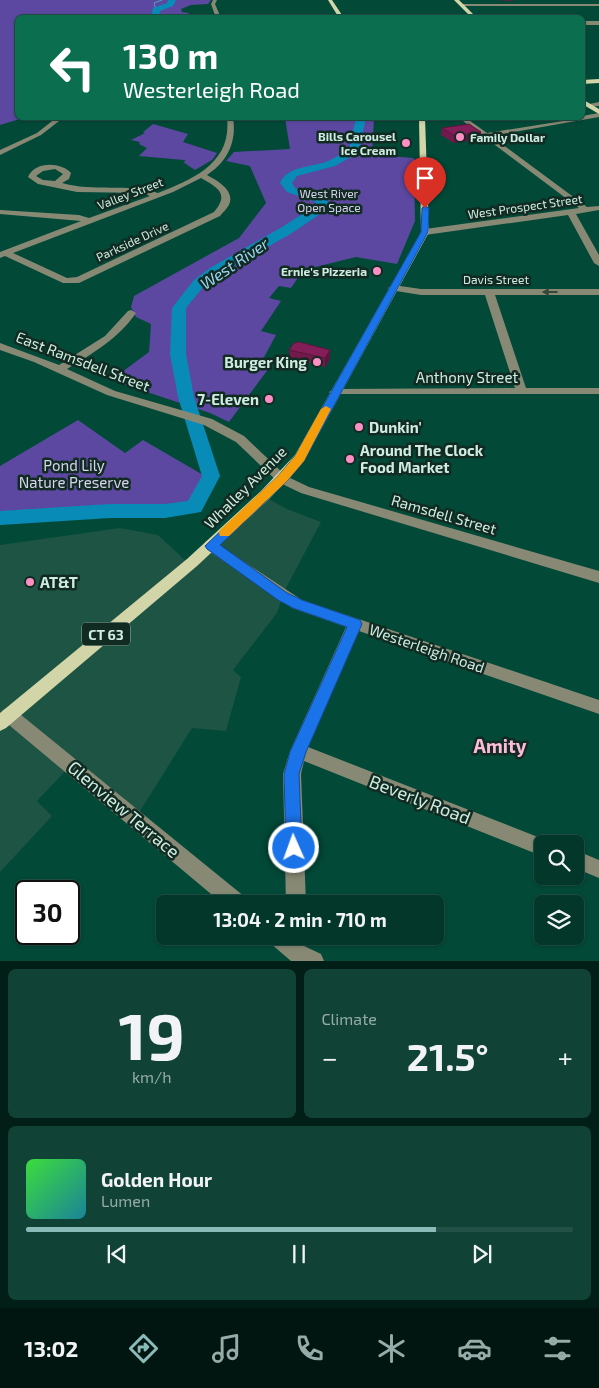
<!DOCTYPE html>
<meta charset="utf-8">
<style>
:root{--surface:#02372a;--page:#104236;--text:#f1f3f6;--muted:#96aca8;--line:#235147;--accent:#8bbbb9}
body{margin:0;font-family:"Exo 2",sans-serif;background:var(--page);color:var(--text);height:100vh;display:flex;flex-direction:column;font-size:19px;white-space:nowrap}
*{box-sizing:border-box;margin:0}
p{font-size:16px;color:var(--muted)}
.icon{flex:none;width:28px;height:28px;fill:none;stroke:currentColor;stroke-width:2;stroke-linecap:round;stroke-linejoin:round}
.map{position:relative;height:961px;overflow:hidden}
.details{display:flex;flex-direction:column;gap:8px;padding:8px;background:#011e17;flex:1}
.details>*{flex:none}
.guide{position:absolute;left:15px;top:15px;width:570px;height:105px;border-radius:8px;box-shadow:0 1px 4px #0004,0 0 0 1px var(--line);background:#0b6e4f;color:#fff;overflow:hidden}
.fabs{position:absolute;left:534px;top:835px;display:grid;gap:10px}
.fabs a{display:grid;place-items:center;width:50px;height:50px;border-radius:8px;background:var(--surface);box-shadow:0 1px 4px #0004,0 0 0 1px var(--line);font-size:25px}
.speed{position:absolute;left:15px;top:880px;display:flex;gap:10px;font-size:25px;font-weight:700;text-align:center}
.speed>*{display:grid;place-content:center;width:65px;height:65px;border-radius:50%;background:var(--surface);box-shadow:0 1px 4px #0004,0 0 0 1px var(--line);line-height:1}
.speed .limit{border:2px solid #111;border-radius:8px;background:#fff;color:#111}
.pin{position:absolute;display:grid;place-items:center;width:42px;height:42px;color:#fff;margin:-51px -21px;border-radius:50% 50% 50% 0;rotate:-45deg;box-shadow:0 0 5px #0007}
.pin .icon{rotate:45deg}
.me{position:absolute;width:55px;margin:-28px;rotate:358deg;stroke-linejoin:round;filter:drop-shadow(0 0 4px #0008)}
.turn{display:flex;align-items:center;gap:18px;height:105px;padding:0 25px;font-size:22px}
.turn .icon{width:65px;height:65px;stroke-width:2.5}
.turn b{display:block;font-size:35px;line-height:42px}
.big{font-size:38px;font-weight:700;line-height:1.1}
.details .widget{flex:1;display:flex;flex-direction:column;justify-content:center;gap:8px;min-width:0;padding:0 18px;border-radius:8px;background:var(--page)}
.details .dial{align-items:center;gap:0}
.dial b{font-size:65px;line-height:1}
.song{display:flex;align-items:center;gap:15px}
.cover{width:60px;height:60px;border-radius:8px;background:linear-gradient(135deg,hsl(120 70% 55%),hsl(190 70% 35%))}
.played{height:5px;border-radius:2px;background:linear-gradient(90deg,var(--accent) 75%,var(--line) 75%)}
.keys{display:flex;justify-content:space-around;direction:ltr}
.heat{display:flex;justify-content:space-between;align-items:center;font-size:28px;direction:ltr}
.details .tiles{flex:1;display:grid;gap:8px;grid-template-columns:1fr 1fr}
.widget:last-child{grid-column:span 2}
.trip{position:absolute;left:156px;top:895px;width:288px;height:50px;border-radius:8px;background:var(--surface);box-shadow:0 1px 4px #0004,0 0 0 1px var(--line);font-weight:700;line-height:50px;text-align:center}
.menu{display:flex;height:80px;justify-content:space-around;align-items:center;background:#011611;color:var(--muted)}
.menu .icon{width:35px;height:35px}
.menu .current{color:var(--accent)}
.menu b{font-size:22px;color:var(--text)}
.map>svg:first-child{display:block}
</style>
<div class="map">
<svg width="599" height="961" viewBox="0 0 599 961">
<rect width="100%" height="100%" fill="#024938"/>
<path fill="#1d5444" d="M267 498 287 509 321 522 286 588 277 613 233 670 241 677 226 731 192 728 137 816 73 763 37 801 52 816 0 872V545L120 528 158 535 188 563Z"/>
<path fill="#5c48a0" d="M0 0H211L208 4 191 5 181 9 182 12 189 13 188 16 190 17 18 18V118H23L0 125Z
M285 118H374L372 155 414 158 415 221 397 264 356 257 303 270 291 288 279 286 269 298 281 301 261 331 276 335 263 359 269 368 229 422 210 413 111 380 149 352 151 324 136 317 131 307 134 296 239 238 266 203 250 166 226 161 234 152 290 149Z
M153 124 188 134 183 142 217 153 212 160 195 170 183 162 186 161 184 160 139 156 147 148 139 144 140 142 131 140 145 133 143 132Z
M78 420 125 453 143 440 210 479C198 501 184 507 160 512L0 524V466Z"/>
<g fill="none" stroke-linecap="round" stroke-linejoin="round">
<path stroke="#44a8c4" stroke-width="1" d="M156 10 154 3 162 0"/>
<path fill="#098bb8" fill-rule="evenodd" d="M168 0H176L173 6 160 11 159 18H151L153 8 167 3Z
M356 118H366L358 153 335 166 297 176 292 183 295 188 325 197 329 204 323 212 292 233 220 274 204 286 186 308V354L194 397 220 476 201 512 165 518H110L0 525V511L110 504H165L188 501 202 476 178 397 170 354 172 308 194 280 210 268 282 227 315 206 316 202 287 192 280 183C288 165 312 168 328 161 335 158 342 153 349 149Z"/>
<path fill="#888974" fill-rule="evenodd" d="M213 0H217L215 4 221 18H216L211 4Z
M460 4H599V6H462Z
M582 21H599V25H582Z
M599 102V106L588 107 585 105Z
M599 113V117L491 136 587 207 599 206V210L576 214 599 255V266L594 263 568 215 425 235 421 232 425 229 579 208 459 118H466L487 133 582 118V116Z
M56 118H63L41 135 0 155V150L37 133Z
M227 118H233C237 142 227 162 207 175 216 180 233 189 230 202 229 207 223 212 220 216L79 283H63L5 256 0 258V252L81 221 0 214V210L79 215 89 218 150 196 143 193 77 192 38 184 28 177C35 161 61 162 71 173L69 179 62 183C93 192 127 183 158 193 193 179 232 163 227 118ZM55 169 63 174 55 181 43 180 36 176 43 171ZM201 178C219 188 229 194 214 212L77 277 67 278 13 253 173 192Z
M393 285 421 289H599V295H495L526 388H599V394H331L329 392 335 389 515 388 485 295H421L390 290 388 288Z
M131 310 136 313C118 339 93 353 67 369L115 391 212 419 244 436 286 476 309 487 599 571V583L301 493 278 482 236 442 204 425 107 395 34 362 0 350V343L59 365 105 336 128 311Z
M211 540 302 600 599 700V714L359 631 308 747 548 841 550 844H542V856L304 761 301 774 306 904H286L283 774 290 751 346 627 292 608 206 549 204 545 206 541Z
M9 708 15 710 245 897 248 904H223L3 720 1 715 3 710Z
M575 850 599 860V878L575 868Z
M267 936H293L304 946 321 954 324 961H291L270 943Z"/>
<path fill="#d2d5a8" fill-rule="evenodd" d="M328 0H332L344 18H339Z
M454 0H459L477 18H472Z
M599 79V83L582 84V80Z
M582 99 599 109V114L582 104Z
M419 118H425L429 232 304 461 270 498 197 566 6 728 0 731V713L187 559 261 491 295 455 421 232Z"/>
</g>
<path fill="#721a4c" d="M496 0H513V1Z
M442 128 481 132 480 139 454 143 441 135Z
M289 350H330V358L325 367 290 358Z"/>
<path fill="#5c153e" d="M481 132 480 139 454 143 455 136Z
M330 350V358L325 367V358Z"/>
<path fill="#841e58" stroke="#5c153e" d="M469 124 481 132 455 136 442 128Z
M299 342 330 350 325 358 289 350 294 343Z"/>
<defs><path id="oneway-solid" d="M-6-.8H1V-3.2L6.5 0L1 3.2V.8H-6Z" transform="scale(1.25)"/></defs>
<use fill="#35463b" href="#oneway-solid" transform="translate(550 292) rotate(-180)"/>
<path fill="#1a73e8" stroke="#114b97" d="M425 206 429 208 428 232 304 461 287 481 220 545 287 593 302 600 360 620 362 624 306 752 299 774 302 848 300 854 294 857 288 854 286 848 284 774 290 752 347 627 293 608 278 600 207 549 205 546 278 476 295 456 421 232 422 208Z"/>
<path fill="#f59e0b" d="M326 406 331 409 304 461 287 481 229 536H220L219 533 220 530 278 476 295 456 321 409Z"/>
<g fill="#fc8fc3" stroke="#112a22" stroke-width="2">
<circle cx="460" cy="137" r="5"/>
<circle cx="406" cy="143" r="5"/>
<circle cx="377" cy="271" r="5"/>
<circle cx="317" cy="362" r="5"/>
<circle cx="269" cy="399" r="5"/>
<circle cx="359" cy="427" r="5"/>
<circle cx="350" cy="459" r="5"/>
<circle cx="30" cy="582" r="5"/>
</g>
<g text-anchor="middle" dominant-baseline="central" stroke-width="5" stroke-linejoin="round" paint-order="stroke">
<g font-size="12" font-weight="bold" fill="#ceece0" stroke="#112a22" text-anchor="end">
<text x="396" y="136">Bills Carousel<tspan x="396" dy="14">Ice Cream</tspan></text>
<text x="470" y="137" text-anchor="start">Family Dollar</text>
<text x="367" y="271">Ernie's Pizzeria</text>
</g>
<g font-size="12" fill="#ceece0" stroke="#112a22">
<text transform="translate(130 193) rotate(-21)">Valley Street</text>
<text transform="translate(525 206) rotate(-8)">West Prospect Street</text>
<text transform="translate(132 241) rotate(-25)">Parkside Drive</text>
<text x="496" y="279">Davis Street</text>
</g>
<g font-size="12" fill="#d7d4ee" stroke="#112a22">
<text x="329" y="193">West River<tspan x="329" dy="14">Open Space</tspan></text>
</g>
<rect fill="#112a22" stroke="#95b2a7" stroke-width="1" x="82" y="622.5" width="48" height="23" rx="4"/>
<g font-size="14" font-weight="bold" fill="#ceece0">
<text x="106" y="634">CT 63</text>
</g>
<g font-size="15" fill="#ceece0" stroke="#112a22">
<text transform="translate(83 361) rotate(21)">East Ramsdell Street</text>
<text x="467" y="377">Anthony Street</text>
<text transform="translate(245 487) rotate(-45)">Whalley Avenue</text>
<text transform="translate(444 514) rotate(16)">Ramsdell Street</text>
<text transform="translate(427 648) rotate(19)">Westerleigh Road</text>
</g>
<g font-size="15" font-weight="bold" fill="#ceece0" stroke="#112a22" text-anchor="start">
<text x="307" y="362" text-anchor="end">Burger King</text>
<text x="259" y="399" text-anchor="end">7-Eleven</text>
<text x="369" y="427">Dunkin'</text>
<text x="360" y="450">Around The Clock<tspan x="360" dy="17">Food Market</tspan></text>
<text x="40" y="582">AT&amp;T</text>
</g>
<g font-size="15" fill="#d7d4ee" stroke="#112a22">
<text x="74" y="465">Pond Lily<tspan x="74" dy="17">Nature Preserve</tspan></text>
</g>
<g font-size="16" font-style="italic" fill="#9dd6f3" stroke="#112a22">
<text transform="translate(234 263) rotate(-34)">West River</text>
</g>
<g font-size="18" fill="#ceece0" stroke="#112a22">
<text transform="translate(420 799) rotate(21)">Beverly Road</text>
<text transform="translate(124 809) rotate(40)">Glenview Terrace</text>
</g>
<g font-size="19" font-weight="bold" fill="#fcbdd9" stroke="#112a22">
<text x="500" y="745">Amity</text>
</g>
</g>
</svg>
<div class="fabs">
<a><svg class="icon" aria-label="search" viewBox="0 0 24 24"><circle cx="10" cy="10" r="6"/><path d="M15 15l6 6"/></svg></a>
<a><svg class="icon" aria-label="layers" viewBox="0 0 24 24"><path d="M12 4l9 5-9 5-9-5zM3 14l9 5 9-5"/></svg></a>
</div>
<div class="speed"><div class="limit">30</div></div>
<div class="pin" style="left:425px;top:208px;background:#d93025"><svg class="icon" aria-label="arrive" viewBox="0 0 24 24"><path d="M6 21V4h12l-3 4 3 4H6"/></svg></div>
<svg class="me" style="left:294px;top:848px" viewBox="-20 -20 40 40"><circle r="17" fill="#1a73e8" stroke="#fff" stroke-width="3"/><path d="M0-11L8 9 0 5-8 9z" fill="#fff"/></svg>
<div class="trip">13:04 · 2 min · 710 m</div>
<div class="guide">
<div class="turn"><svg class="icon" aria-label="left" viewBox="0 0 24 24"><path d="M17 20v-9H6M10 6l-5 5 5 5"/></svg><div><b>130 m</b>Westerleigh Road</div></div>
</div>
</div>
<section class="details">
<div class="tiles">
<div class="widget dial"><b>19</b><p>km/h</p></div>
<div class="widget"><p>Climate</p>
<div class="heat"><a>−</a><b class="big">21.5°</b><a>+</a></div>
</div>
<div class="widget">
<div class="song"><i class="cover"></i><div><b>Golden Hour</b><p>Lumen</p></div></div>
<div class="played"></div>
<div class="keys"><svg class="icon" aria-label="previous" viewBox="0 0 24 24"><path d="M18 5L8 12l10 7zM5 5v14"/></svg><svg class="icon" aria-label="pause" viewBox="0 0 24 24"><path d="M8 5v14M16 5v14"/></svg><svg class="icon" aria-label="next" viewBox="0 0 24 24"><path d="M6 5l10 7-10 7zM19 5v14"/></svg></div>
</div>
</div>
</section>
<nav class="menu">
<b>13:02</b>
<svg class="icon current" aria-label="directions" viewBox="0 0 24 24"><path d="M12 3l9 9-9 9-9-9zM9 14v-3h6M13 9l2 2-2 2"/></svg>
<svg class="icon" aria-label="music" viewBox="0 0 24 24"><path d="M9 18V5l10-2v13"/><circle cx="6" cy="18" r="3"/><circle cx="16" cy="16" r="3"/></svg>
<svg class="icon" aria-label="phone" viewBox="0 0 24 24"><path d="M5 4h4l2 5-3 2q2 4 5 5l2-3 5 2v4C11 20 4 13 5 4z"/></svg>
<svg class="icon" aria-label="climate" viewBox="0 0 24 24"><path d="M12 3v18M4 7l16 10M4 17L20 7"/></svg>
<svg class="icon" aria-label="car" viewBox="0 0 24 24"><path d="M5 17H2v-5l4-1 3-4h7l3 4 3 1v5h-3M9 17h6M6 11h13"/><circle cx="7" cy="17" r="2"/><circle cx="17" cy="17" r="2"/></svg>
<svg class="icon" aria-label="filters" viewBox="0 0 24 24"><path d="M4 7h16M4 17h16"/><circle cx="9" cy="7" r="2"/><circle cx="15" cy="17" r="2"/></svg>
</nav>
